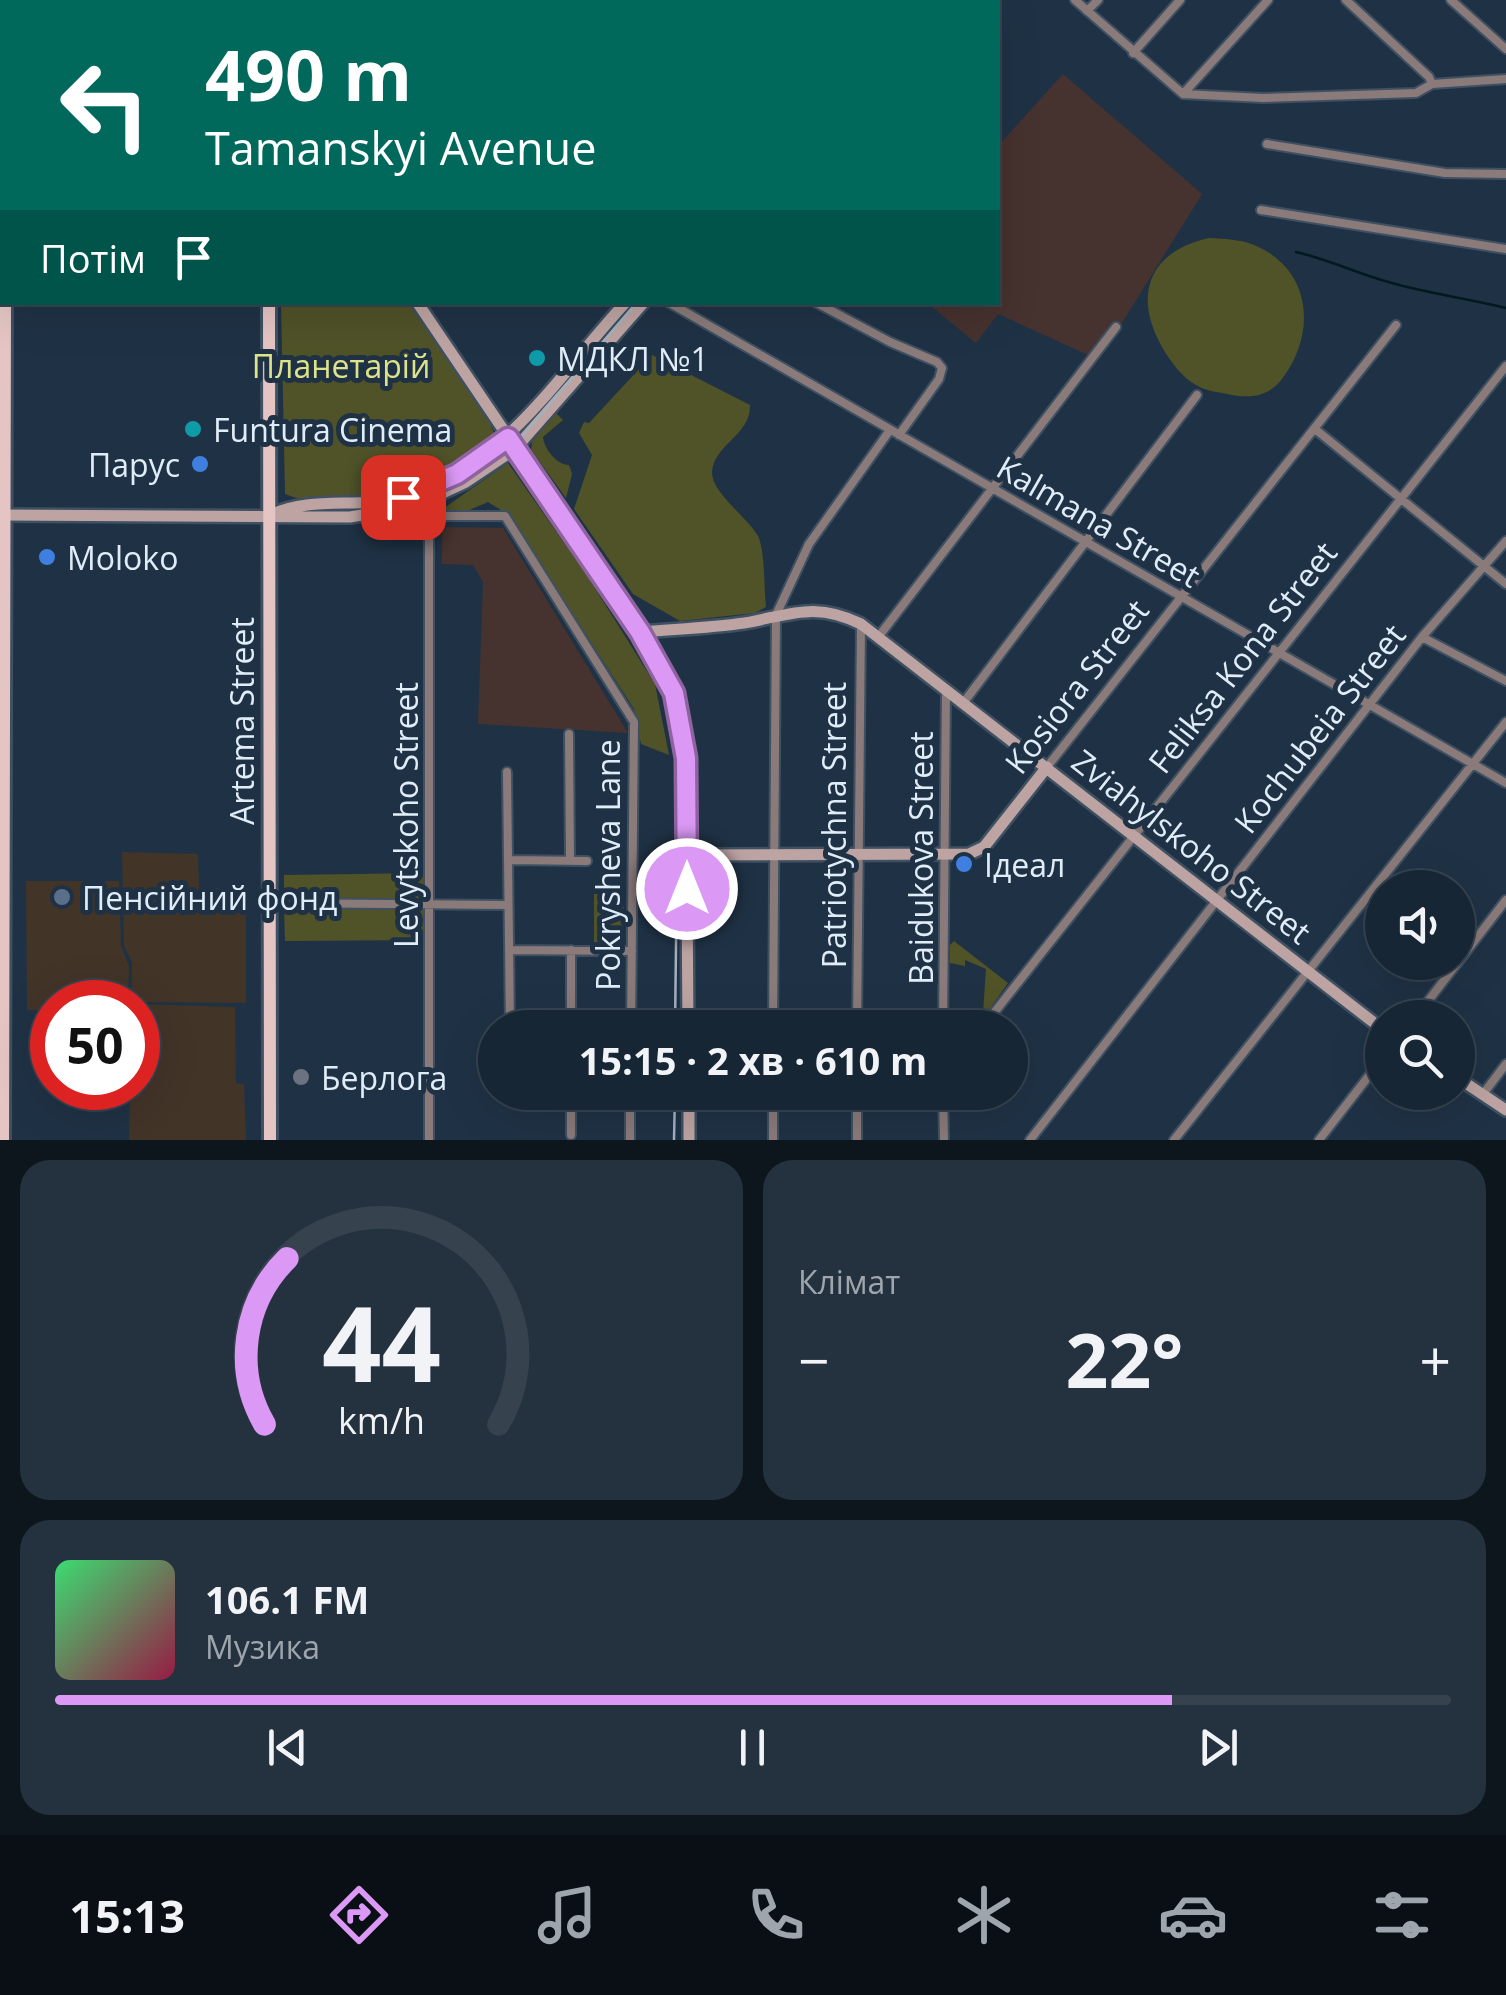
<!DOCTYPE html>
<html lang="uk">
<meta charset="utf-8">
<style>
:root{--surface:#172634;--page:#243240;--text:#f1f3f6;--muted:#9ea5ac;--line:#36434f;--accent:#db99f5}
body{margin:0;font-family:"Open Sans",sans-serif;background:var(--page);color:var(--text);height:100vh;display:flex;flex-direction:column;font-size:38px;white-space:nowrap}
*{box-sizing:border-box;margin:0}
p{font-size:32px;color:var(--muted)}
.icon{flex:none;width:55px;height:55px;fill:none;stroke:currentColor;stroke-width:2;stroke-linecap:round;stroke-linejoin:round}
.map{position:relative;height:1140px;overflow:hidden}
.details{display:flex;flex-direction:column;gap:20px;padding:20px;background:#0d151d;flex:1}
.details>*{flex:none}
.banner{position:absolute;left:0px;top:0px;width:1000px;height:305px;box-shadow:0 10px 40px #0002,0 0 0 2px var(--line);background:#00695c;color:#fff;overflow:hidden}
.fabs{position:absolute;left:1365px;top:870px;display:grid;gap:20px}
.fabs a{display:grid;place-items:center;width:110px;height:110px;border-radius:50%;background:var(--surface);box-shadow:0 10px 40px #0002,0 0 0 2px var(--line);font-size:50px}
.speed{position:absolute;left:30px;top:980px;display:flex;gap:20px;font-size:50px;font-weight:700;text-align:center}
.speed>*{display:grid;place-content:center;width:130px;height:130px;border-radius:50%;background:var(--surface);box-shadow:0 10px 40px #0002,0 0 0 2px var(--line);line-height:1}
.speed .limit{border:15px solid #d22;background:#fff;color:#111}
.pin{position:absolute;display:grid;place-items:center;width:85px;height:85px;color:#fff;margin:-42px;border-radius:20px;box-shadow:0 5px 15px #0006}
.me{position:absolute;width:110px;margin:-55px;rotate:0deg;stroke-linejoin:round;filter:drop-shadow(0 0 8px #0008)}
.turn{display:flex;align-items:center;gap:35px;height:210px;padding:0 40px;font-size:45px}
.turn .icon{width:130px;height:130px;stroke-width:2.5}
.turn b{display:block;font-size:70px;line-height:85px}
.then{display:flex;align-items:center;height:95px;padding:0 40px;background:#0003;gap:20px;font-size:38px}
.big{font-size:75px;font-weight:700;line-height:1.1}
.details .widget{flex:1;display:flex;flex-direction:column;justify-content:center;gap:15px;min-width:0;padding:0 35px;border-radius:30px;background:var(--page)}
.details .dial{align-items:center;gap:0}
.dial svg{height:260px;overflow:visible;fill:none;stroke:var(--line);stroke-width:7;stroke-linecap:round;text-anchor:middle}
.dial text{fill:var(--text);stroke:none}
.song{display:flex;align-items:center;gap:30px}
.cover{width:120px;height:120px;border-radius:15px;background:linear-gradient(135deg,hsl(140 70% 55%),hsl(340 70% 35%))}
.played{height:10px;border-radius:5px;background:linear-gradient(90deg,var(--accent) 80%,var(--line) 80%)}
.keys{display:flex;justify-content:space-around;direction:ltr}
.heat{display:flex;justify-content:space-between;align-items:center;font-size:55px;direction:ltr}
.details .tiles{flex:1;display:grid;gap:20px;grid-template-columns:1fr 1fr}
.widget:last-child{grid-column:span 2}
.trip{position:absolute;left:478px;top:1010px;width:550px;height:100px;border-radius:50px;background:var(--surface);box-shadow:0 10px 40px #0002,0 0 0 2px var(--line);font-weight:700;line-height:100px;text-align:center}
.dock{display:flex;height:160px;justify-content:space-around;align-items:center;background:#090f15;color:var(--muted)}
.dock .icon{width:70px;height:70px}
.dock .current{color:var(--accent)}
.dock b{font-size:45px;color:var(--text)}
.map>svg:first-child{display:block}
</style>
<div class="map">
<svg width="1506" height="1140" viewBox="0 0 1506 1140">
<rect width="100%" height="100%" fill="#1f3245"/>
<path fill="#433428" d="M122 852 198 854 199 887 246 889V1003L131 1002 132 962 124 946Z
M26 881H119L121 946 129 966 128 1002H52V1011L27 1010Z
M138 1004 235 1007 236 1083 244 1084 246 1140H129L130 1088H138Z"/>
<path fill="#46322e" d="M1063 74 1202 194 1099 360 998 314 976 343 927 303 998 302V146Z
M442 527 503 528 628 733 478 724 483 582 473 565 442 564Z"/>
<path fill="#505228" d="M1209 238C1224 239 1240 239 1254 245 1312 269 1317 333 1282 379 1268 397 1249 399 1227 394 1218 392 1206 391 1198 386 1182 378 1171 362 1162 347 1132 294 1150 251 1209 238Z
M281 303H410L488 419 495 435C466 487 338 517 285 494Z
M652 355 750 405C751 435 714 444 712 472 711 492 748 518 758 536 765 550 764 589 766 607L755 613 680 621 633 594 574 509 592 455 579 433 584 422 589 423Z
M555 412 563 420 543 437C544 449 557 465 569 465L572 474 566 498 531 450 532 442Z
M508 463 586 574 655 684 669 755 641 744 634 709 509 515 488 502 460 514 440 511Z
M426 873V899L284 900V875Z
M594 894H624L623 943H594Z
M426 908V940L285 941 284 909Z
M954 941 1008 983 977 1027H949V1022H966L968 1013 983 1012 986 969 965 960V966L950 963V945Z"/>
<g fill="none" stroke-linecap="round" stroke-linejoin="round">
<path stroke="#001a1d" stroke-width="2.5" d="M1296 252C1327 259 1354 272 1385 281 1425 293 1465 298 1506 308"/>
<g stroke="#3e5062" stroke-width="12">
<path id="street" d="M1075 0 1183 94 1263 98 1416 93 1432 84 1506 79
M1346 0 1429 77 1432 84
M1451 0 1506 49
M1087 11 1098 0
M1133 53 1180 0
M1183 94 1268 0
M1267 144 1445 173 1506 174
M0 191H2
M1261 210 1506 249
M668 302 1506 783
M815 302 890 342 937 362 942 368 939 379 899 435
M1315 429 1506 584
M421 491 429 516V1140
M429 516H505L634 722 631 1028
M879 636 1116 327
M1422 637 1506 681
M964 702 1197 395
M569 734 570 861
M1047 767 1396 325
M507 772 510 1028
M509 860 587 861
M269 903 508 905
M509 950 632 951
M571 950V1028
M1415 1018 1506 900
M773 1028 776 615 809 544 890 430
M857 1028 861 624
M943 1028 946 689
M982 1028 1506 366
M510 1092V1102
M571 1092V1135
M943 1092 944 1140
M1483 1094 1506 1064
M630 1140V1092
M773 1140V1092
M857 1140V1092
M1030 1140 1422 637 1506 541
M1174 1140 1506 722
M1319 1140 1382 1059"/>
</g>
<g stroke="#3e5062" stroke-width="16">
<path id="secondary" d="M891 2 893 0
M911 2 913 0
M417 302 640 632 674 693 686 758 688 1028
M273 514C312 496 360 509 402 497 503 470 558 375 626 302
M0 515 350 517 415 506 466 482 515 449 644 302
M640 632C675 629 710 628 744 623 790 615 815 601 861 624L1382 1029
M687 855 969 854 984 847 1047 767
M1458 1078 1506 1110
M689 1092V1140"/>
</g>
<g stroke="#3e5062" stroke-width="18">
<path id="primary" d="M237 0 238 2
M14 2 15 0
M269 302 270 1140
M3 1140 5 302"/>
</g>
<use href="#street" stroke="#8a7a7a" stroke-width="8"/>
<use href="#secondary" stroke="#bda4a3" stroke-width="11"/>
<use href="#primary" stroke="#e4c5c4" stroke-width="12"/>
<path stroke="#a3b1bf" stroke-width="2.5" d="M899 2 901 0
M637 302 524 434 518 454 523 472 653 668C682 731 677 797 677 865 676 919 676 973 675 1028
M674 1140 675 1092"/>
</g>
<g fill="none" stroke-linecap="round" stroke-linejoin="round">
<g stroke="#8e639f" stroke-width="25">
<path id="route" d="M403 497 457 474 508 438 640 632 674 693 686 758 687 889"/>
</g>
<use href="#route" stroke="#db99f5" stroke-width="18"/>
</g>
<g fill="#0f9aa8" stroke="#1f3245" stroke-width="4">
<circle cx="537" cy="358" r="10"/>
<circle cx="193" cy="429" r="10"/>
</g>
<g fill="#3f7fe0" stroke="#1f3245" stroke-width="4">
<circle cx="200" cy="464" r="10"/>
<circle cx="47" cy="557" r="10"/>
<circle cx="964" cy="864" r="10"/>
</g>
<circle fill="#5c6f8a" stroke="#1f3245" stroke-width="4" cx="62" cy="897" r="10"/>
<circle fill="#6b7280" stroke="#1f3245" stroke-width="4" cx="301" cy="1077" r="10"/>
<g text-anchor="middle" dominant-baseline="central" stroke-width="10" stroke-linejoin="round" paint-order="stroke">
<g font-size="32" fill="#e0ecf8" stroke="#1f3245" text-anchor="start">
<text x="557" y="358">МДКЛ №1</text>
<text x="213" y="429">Funtura Cinema</text>
<text x="180" y="464" text-anchor="end">Парус</text>
<text x="67" y="557">Moloko</text>
<text x="984" y="864">Ідеал</text>
<text x="82" y="897">Пенсійний фонд</text>
<text x="321" y="1077">Берлога</text>
</g>
<g font-size="32" fill="#dee389" stroke="#1f3245">
<text x="341" y="365">Планетарій</text>
</g>
<g font-size="32" fill="#e0ecf8" stroke="#1f3245">
<text transform="translate(1099 521) rotate(30)">Kalmana Street</text>
<text transform="translate(1242 657) rotate(-52)">Feliksa Kona Street</text>
<text transform="translate(1076 686) rotate(-52)">Kosiora Street</text>
<text transform="translate(241 721) rotate(-90)">Artema Street</text>
<text transform="translate(1319 728) rotate(-52)">Kochubeia Street</text>
<text transform="translate(405 815) rotate(-90)">Levytskoho Street</text>
<text transform="translate(833 825) rotate(-90)">Patriotychna Street</text>
<text transform="translate(1192 846) rotate(38)">Zviahylskoho Street</text>
<text transform="translate(920 858) rotate(-90)">Baidukova Street</text>
<text transform="translate(607 865) rotate(-90)">Pokrysheva Lane</text>
</g>
</g>
</svg>
<div class="fabs">
<a><svg class="icon" aria-label="sound" viewBox="0 0 24 24"><path d="M4 9h4l5-4v14l-5-4H4zM17 9q2 3 0 6"/></svg></a>
<a><svg class="icon" aria-label="search" viewBox="0 0 24 24"><circle cx="10" cy="10" r="6"/><path d="M15 15l6 6"/></svg></a>
</div>
<div class="speed"><div class="limit">50</div></div>
<div class="pin" style="left:403px;top:497px;background:#d93025"><svg class="icon" aria-label="arrive" viewBox="0 0 24 24"><path d="M6 21V4h12l-3 4 3 4H6"/></svg></div>
<svg class="me" style="left:687px;top:889px" viewBox="-20 -20 40 40"><circle r="17" fill="#db99f5" stroke="#fff" stroke-width="3"/><path d="M0-11L8 9 0 5-8 9z" fill="#fff"/></svg>
<div class="trip">15:15 · 2 хв · 610 m</div>
<div class="banner">
<div class="turn"><svg class="icon" aria-label="left" viewBox="0 0 24 24"><path d="M17 20v-9H6M10 6l-5 5 5 5"/></svg><div><b>490 m</b>Tamanskyi Avenue</div></div>
<div class="then">Потім<svg class="icon" aria-label="arrive" viewBox="0 0 24 24"><path d="M6 21V4h12l-3 4 3 4H6"/></svg></div>
</div>
</div>
<section class="details">
<div class="tiles">
<div class="widget dial"><svg viewBox="0 0 100 80">
<path d="M14 69A42 42 0 1 1 86 69"/>
<path d="M14 69A42 42 0 0 1 21 18" stroke="#db99f5"/>
<text x="50" y="56" font-size="32" font-weight="700">44</text>
<text x="50" y="72" font-size="11">km/h</text>
</svg></div>
<div class="widget"><p>Клімат</p>
<div class="heat"><a>−</a><b class="big">22°</b><a>+</a></div>
</div>
<div class="widget">
<div class="song"><i class="cover"></i><div><b>106.1 FM</b><p>Музика</p></div></div>
<div class="played"></div>
<div class="keys"><svg class="icon" aria-label="previous" viewBox="0 0 24 24"><path d="M18 5L8 12l10 7zM5 5v14"/></svg><svg class="icon" aria-label="pause" viewBox="0 0 24 24"><path d="M8 5v14M16 5v14"/></svg><svg class="icon" aria-label="next" viewBox="0 0 24 24"><path d="M6 5l10 7-10 7zM19 5v14"/></svg></div>
</div>
</div>
</section>
<nav class="dock">
<b>15:13</b>
<svg class="icon current" aria-label="directions" viewBox="0 0 24 24"><path d="M12 3l9 9-9 9-9-9zM9 14v-3h6M13 9l2 2-2 2"/></svg>
<svg class="icon" aria-label="music" viewBox="0 0 24 24"><path d="M9 18V5l10-2v13"/><circle cx="6" cy="18" r="3"/><circle cx="16" cy="16" r="3"/></svg>
<svg class="icon" aria-label="phone" viewBox="0 0 24 24"><path d="M5 4h4l2 5-3 2q2 4 5 5l2-3 5 2v4C11 20 4 13 5 4z"/></svg>
<svg class="icon" aria-label="climate" viewBox="0 0 24 24"><path d="M12 3v18M4 7l16 10M4 17L20 7"/></svg>
<svg class="icon" aria-label="car" viewBox="0 0 24 24"><path d="M5 17H2v-5l4-1 3-4h7l3 4 3 1v5h-3M9 17h6M6 11h13"/><circle cx="7" cy="17" r="2"/><circle cx="17" cy="17" r="2"/></svg>
<svg class="icon" aria-label="filters" viewBox="0 0 24 24"><path d="M4 7h16M4 17h16"/><circle cx="9" cy="7" r="2"/><circle cx="15" cy="17" r="2"/></svg>
</nav>
